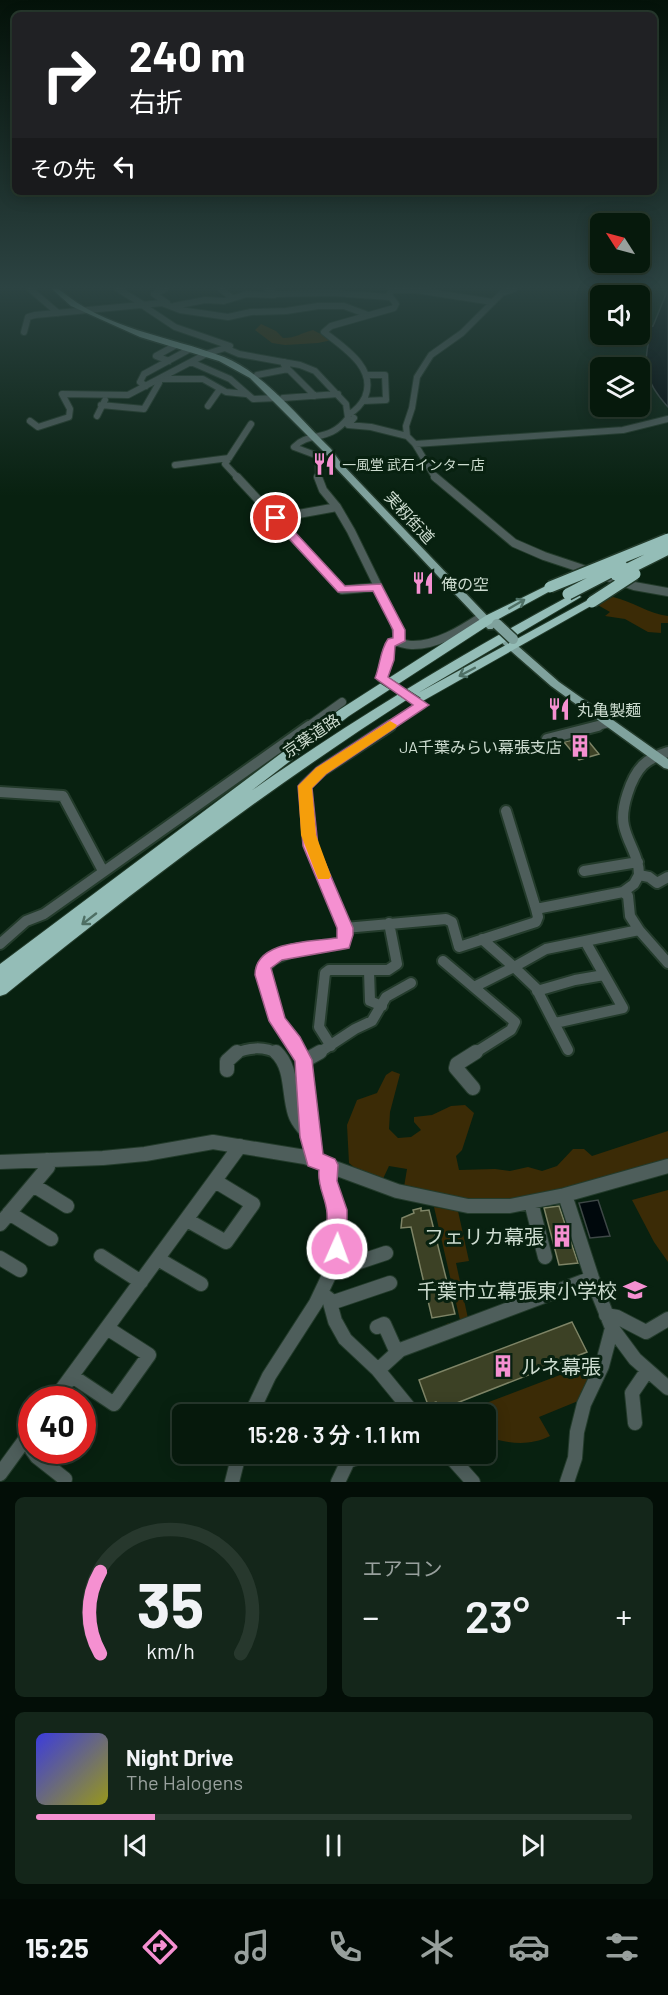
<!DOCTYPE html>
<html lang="ja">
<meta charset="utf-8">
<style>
:root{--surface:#06190c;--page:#14261a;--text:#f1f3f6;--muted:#98a09d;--line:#27382d;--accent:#f590d1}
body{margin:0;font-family:Barlow,"Noto Sans JP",sans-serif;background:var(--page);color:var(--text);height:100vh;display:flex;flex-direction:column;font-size:22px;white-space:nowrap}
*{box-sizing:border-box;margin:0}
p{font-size:20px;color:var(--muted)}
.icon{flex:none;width:33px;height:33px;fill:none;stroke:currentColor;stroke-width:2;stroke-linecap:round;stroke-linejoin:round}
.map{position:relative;height:1482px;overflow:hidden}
.details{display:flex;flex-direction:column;gap:15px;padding:15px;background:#030e07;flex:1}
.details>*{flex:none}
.banner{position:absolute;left:12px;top:12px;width:645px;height:183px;border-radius:9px;box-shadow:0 3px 15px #0003,0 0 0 2px var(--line);background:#202124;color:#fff;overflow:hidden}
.needle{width:39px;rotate:306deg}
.buttons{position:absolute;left:590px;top:213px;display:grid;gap:12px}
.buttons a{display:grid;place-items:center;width:60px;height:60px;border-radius:9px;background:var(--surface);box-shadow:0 3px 15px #0003,0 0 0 2px var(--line);font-size:30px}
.speed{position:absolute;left:18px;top:1386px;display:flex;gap:12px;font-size:30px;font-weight:700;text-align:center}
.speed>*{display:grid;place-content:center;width:78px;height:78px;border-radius:50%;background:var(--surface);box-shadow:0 3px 15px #0003,0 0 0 2px var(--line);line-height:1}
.speed .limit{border:9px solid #d22;background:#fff;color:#111}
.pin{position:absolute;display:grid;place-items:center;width:51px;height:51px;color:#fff;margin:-26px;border:3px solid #fff;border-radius:50%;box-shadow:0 2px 6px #0007}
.me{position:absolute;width:66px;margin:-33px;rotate:2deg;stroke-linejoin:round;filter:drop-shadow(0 0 4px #0008)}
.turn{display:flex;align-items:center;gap:21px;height:126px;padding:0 18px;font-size:27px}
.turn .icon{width:78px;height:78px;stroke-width:2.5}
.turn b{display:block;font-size:42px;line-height:51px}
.then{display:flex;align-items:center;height:57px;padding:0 18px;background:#0003;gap:12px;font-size:22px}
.big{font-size:45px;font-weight:600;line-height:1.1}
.details .widget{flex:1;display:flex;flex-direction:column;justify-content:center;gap:9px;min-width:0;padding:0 21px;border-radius:9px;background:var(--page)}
.details .dial{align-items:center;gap:0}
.dial svg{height:156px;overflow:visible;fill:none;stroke:var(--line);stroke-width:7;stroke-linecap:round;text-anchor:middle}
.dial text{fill:var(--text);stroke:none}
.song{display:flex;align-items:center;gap:18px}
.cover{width:72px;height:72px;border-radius:9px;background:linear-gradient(135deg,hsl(240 70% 55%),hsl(60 70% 35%))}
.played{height:6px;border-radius:3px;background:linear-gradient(90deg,var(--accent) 20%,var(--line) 20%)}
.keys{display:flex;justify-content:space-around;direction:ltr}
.heat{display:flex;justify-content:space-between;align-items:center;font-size:33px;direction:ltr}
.details .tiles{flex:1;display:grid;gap:15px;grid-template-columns:1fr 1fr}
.widget:last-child{grid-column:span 2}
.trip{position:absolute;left:172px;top:1404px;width:324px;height:60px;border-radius:9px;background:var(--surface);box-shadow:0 3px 15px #0003,0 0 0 2px var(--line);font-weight:600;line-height:60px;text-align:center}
.tabs{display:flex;height:96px;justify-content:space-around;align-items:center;background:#020a05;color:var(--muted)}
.tabs .icon{width:42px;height:42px}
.tabs .current{color:var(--accent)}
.tabs b{font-size:27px;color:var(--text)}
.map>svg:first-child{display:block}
</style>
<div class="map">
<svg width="668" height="1482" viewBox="0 0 668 1482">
<rect width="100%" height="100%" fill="#082110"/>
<path fill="#3b2b06" d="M261 324 276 331 283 338C296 338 301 333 313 330L332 340 318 343 285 345 272 343 255 330Z
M613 597C632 601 649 614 668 616V623H661V633L648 632 625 619 605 616 610 612 596 604Z
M392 1071 400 1074 390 1112 389 1129 398 1138 411 1137 421 1130 414 1122V1117L432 1115 451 1106 465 1105 474 1113 462 1150 456 1156 459 1170 495 1169 510 1171 528 1167 542 1171 557 1166 573 1149H584L592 1156 668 1131V1166L486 1210 404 1187 407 1169 389 1166 381 1183 369 1180 349 1163 347 1125 357 1100 377 1093 386 1075Z
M668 1190V1262L654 1242 632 1200Z
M434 1207 458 1211 469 1261 456 1263 469 1323 447 1330 446 1324 460 1320Z
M602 1359 583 1399 539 1417 550 1436C528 1447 508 1443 486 1437V1414H457Z"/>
<path fill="#00080c" stroke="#3d4746" stroke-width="1.5" d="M668 289V407C644 381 642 365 651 332L648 327 653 326Z
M598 1200 610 1236 590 1238 579 1203Z"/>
<path fill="#3c4125" stroke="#7e8466" stroke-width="1.5" d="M585 737 599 754 579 760 564 742Z
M559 1206 578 1263 559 1265 544 1208Z
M421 1208V1211L429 1210 455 1314 432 1318 411 1227 401 1228 402 1218 414 1213 413 1210Z
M572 1322 587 1352 439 1410 436 1402 428 1405 419 1380Z"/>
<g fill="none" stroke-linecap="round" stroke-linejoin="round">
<g stroke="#233b2b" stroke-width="8">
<path id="minor-far3" d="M30 289 58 313
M118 289 144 305
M165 289 154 294 167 303
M221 289 232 298
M267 289 276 294 333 293 390 297
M392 290H416L493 302
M142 305 175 327 230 346
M174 306 205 300 224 301 247 294 274 295
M24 332 28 317 35 315 162 303 180 310 228 317 251 312 286 311 318 306H344L368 315
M169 361 156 356 176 345
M191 362 230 379 253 399 277 398
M285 362 284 365 315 396
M257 375 288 369
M162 379H203L226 392 246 394
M146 386 140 382 144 374 190 349
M283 398 338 394
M363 401 386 400 385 375H367
M101 405 144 409 159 383 156 381
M208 406 220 389
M349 414C357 410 361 405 365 397 377 368 343 347 324 332L331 326 394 308 396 304 389 295 392 289
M97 416 105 400
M354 418 348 425 371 427 407 436
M30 421 38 427 69 417 70 409 62 394 128 395 206 354 225 348 239 354 300 365 315 371 346 404 348 418C329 443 309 431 294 447L318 456 319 479
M415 444 623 430 668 419
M175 465 229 458
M239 479 225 464 251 424
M436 479 415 444 407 436 406 426 412 408 417 377 431 355 462 333 502 293 514 289"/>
</g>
<g stroke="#233b2b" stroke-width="10">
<path id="minor-far2" d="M237 477 342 590 377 587
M318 477 323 490 337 507 351 531 393 617 399 641
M435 477 514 543 544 556 634 586 668 592
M276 518 337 507
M388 660 389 646 392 642C399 641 404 645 411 645 436 646 461 630 481 617
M307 727 342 702
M388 727 422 705 418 702
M593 727 609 723"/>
</g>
<g stroke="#233b2b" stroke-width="14">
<path id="minor-far1" d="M547 739 598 726
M668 752C659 755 650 758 643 765 631 777 620 809 624 826 628 844 639 856 639 875L649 877 657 883 668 877
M0 792 63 796 103 871
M584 871 638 862
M536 909 623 892 634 884 639 875
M345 928 446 919 452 922 459 947 536 922 538 917 536 909 506 811
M639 930 668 963
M0 944 26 921 44 914 309 726
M443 961 515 1022 511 1030 473 1054
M369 971 370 1001 382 1006
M474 987 514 967 482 939
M537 991 575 980 604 975
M555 1023 623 1008 585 941
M331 1046 319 1027 325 973 329 970H388L397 964 389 923
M568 1050 536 988 514 967 546 949 639 930 630 916 628 896 623 892
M234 1054C248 1047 265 1046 278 1054
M300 1054 278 1021 263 975 266 966 273 959 295 950 343 943 345 928 311 846 305 786 321 771 390 726
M317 1054 355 1029 372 1021 386 997 411 983"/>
</g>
<g stroke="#233b2b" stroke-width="16">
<path id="minor" d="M276 1052C293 1068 288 1093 295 1114 298 1124 305 1128 310 1137 314 1143 313 1153 314 1160
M299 1052 304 1061 310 1137
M304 1061 320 1052
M227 1070V1061L237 1052
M473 1088 456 1068 457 1064 476 1052
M0 1162 103 1158 145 1154 213 1142 305 1157 397 1191 468 1206H510L565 1195 668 1166
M33 1185 67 1206
M565 1195 592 1278 612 1328 602 1366 584 1404 577 1432 575 1458 567 1482
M531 1202 545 1257
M9 1213 51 1239
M187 1220 226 1242 253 1204 215 1181
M0 1224 48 1167 47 1160
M101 1256 141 1282
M0 1258 20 1270
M158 1259 201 1284
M334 1265 344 1267 386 1253
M321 1293 329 1299 335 1321 345 1339 378 1370 414 1414
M331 1303 390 1283
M606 1315 617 1317 646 1332 668 1319
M377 1327 384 1324 397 1353
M612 1328 635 1359 668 1388
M378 1370 400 1350 592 1278
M72 1376 114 1404 149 1355 107 1328
M54 1400 240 1146
M251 1414 269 1376 316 1303 334 1265 338 1223 329 1182V1165
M635 1423 632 1393 647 1371
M32 1450 37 1457 65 1479
M448 1454 473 1482
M297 1458 299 1454
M0 1474 32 1430
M232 1482 239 1454
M338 1482 348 1461 369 1454"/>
</g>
<g stroke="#233b2b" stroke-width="3">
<path id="major" d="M52 289H59C104 329 169 336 224 357 264 373 300 419 331 449L341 463 496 625 497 627 496 629H488L335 467 325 453 250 378 219 361 140 337 71 306Z
M507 639 511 640 559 682 668 759V769L664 768 551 686 503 644 502 642 503 640Z"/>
</g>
<g stroke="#233b2b" stroke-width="2">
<path id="highway" d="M550 584 554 585 556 587 554 589 495 621 349 716 251 791C354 719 461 654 571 595H579L581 597 418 693 588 600 592 598 598 602 421 702H411V697C269 788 136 889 6 994L0 996V964L339 710 487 615Z"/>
</g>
<use href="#minor-far3" stroke="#4e5e5b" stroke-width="6"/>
<use href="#minor-far2" stroke="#4e5e5b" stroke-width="8"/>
<use href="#minor-far1" stroke="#4e5e5b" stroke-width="10"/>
<use href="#minor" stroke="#4e5e5b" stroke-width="14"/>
<use href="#major" fill="#80a29d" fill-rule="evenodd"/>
<use href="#highway" fill="#94bdb7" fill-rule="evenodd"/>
<g stroke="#233b2b" stroke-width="10" stroke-linecap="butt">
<path id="minor-bridge" d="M388 660 381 678 418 702"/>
</g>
<g stroke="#233b2b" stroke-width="13" stroke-linecap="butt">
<path id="major-bridge" d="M497 624 513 639"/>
</g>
<g stroke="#233b2b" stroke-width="14" stroke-linecap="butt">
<path id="highway-bridge" d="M616 575 668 549
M550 587 668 539
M568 594 622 566
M592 602 635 574"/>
</g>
<use href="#minor-bridge" stroke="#4e5e5b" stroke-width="8"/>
<use href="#major-bridge" stroke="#80a29d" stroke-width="10"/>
<use href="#highway-bridge" stroke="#94bdb7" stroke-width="11"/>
</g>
<defs><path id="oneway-shaft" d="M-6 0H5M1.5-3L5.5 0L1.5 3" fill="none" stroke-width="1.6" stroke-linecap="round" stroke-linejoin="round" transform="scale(1.5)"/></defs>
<g stroke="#4e6f64">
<use href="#oneway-shaft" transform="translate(517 604) rotate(-30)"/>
<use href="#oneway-shaft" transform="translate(467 672) rotate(152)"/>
<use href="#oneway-shaft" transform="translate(89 919) rotate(142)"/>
</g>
<linearGradient id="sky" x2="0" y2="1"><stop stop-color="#041209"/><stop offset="0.58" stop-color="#2c4342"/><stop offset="1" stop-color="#2c4342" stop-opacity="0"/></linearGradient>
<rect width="668" height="496" fill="url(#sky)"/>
<path fill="#f590d1" stroke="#9f5e88" stroke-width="1.5" d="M276 515 280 516 345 586 381 584 405 630V641L395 646 394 660 388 677 429 705 326 774 312 788 318 846 353 928V935L349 948 282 960 271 968 285 1018 300 1037 312 1060 323 1154 335 1159 338 1165 337 1181 347 1210V1249L344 1256 337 1259 329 1256C324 1243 328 1227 327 1213 326 1198 317 1186 319 1170L308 1166 300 1137 295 1061 269 1021 255 975C255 940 311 942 337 938V928L303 846 298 786 316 768 413 705 375 678C380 666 380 650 388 639L393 638V630L373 591 338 592 272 520 271 518Z"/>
<path fill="#f59e0b" d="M390 721 397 725 395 728 326 774 312 788 316 835 331 876 329 879H318L301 835 298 786 316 768Z"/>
<defs>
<g id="restaurant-bare" transform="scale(1.8)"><path d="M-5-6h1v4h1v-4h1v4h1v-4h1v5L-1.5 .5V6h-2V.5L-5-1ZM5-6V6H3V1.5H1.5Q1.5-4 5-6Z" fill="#f590d1" stroke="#082110" stroke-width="2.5" paint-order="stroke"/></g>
<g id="building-bare" transform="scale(1.8)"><path d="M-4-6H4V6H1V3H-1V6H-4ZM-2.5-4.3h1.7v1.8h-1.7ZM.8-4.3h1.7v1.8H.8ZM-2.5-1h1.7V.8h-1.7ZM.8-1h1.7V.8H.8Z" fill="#f590d1" stroke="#082110" stroke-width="2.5" paint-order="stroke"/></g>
<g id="school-bare" transform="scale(1.8)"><path d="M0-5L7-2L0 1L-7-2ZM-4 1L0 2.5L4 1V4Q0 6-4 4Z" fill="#f590d1" stroke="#082110" stroke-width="2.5" paint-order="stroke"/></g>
</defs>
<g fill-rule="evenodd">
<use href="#restaurant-bare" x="324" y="464"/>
<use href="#restaurant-bare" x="423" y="583"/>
<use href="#restaurant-bare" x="559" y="709"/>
<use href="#building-bare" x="580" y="746"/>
<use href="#building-bare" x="562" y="1236"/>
<use href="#school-bare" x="635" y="1290"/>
<use href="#building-bare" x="503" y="1366"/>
</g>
<g text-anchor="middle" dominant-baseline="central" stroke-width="6" stroke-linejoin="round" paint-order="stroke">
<g font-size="14" fill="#ccdbcf" stroke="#082110" text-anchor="start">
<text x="342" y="464">一風堂 武石インター店</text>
</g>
<g font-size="16" fill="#ccdbcf" stroke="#082110">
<text transform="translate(410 517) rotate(47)">実籾街道</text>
<text transform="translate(311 735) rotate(-34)">京葉道路</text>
</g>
<g font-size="16" fill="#ccdbcf" stroke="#082110" text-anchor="start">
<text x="441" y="583">俺の空</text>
<text x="577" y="709">丸亀製麺</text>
<text x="562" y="746" text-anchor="end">JA千葉みらい幕張支店</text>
</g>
<g font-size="20" fill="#ccdbcf" stroke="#082110" text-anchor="end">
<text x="544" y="1236">フェリカ幕張</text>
<text x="617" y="1290">千葉市立幕張東小学校</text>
<text x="521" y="1366" text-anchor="start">ルネ幕張</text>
</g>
</g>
</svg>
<div class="buttons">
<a><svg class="needle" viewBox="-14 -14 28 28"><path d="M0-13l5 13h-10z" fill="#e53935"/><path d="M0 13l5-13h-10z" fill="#98a09d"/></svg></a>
<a><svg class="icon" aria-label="sound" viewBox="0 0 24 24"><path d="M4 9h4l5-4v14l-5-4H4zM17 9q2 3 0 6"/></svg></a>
<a><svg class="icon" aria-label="layers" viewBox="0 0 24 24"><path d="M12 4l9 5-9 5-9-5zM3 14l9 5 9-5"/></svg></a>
</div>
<div class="speed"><div class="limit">40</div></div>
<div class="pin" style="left:276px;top:518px;background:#d93025"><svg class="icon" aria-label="arrive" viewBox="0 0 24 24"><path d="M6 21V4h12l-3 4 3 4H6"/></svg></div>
<svg class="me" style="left:337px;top:1249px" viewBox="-20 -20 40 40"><circle r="17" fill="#f590d1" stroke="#fff" stroke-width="3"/><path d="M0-11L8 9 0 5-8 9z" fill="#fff"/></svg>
<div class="trip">15:28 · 3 分 · 1.1 km</div>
<div class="banner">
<div class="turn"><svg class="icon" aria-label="right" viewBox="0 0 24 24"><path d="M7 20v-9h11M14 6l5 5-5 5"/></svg><div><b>240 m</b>右折</div></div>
<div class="then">その先<svg class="icon" aria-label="left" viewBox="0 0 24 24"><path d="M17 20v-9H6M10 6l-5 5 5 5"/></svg></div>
</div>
</div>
<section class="details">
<div class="tiles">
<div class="widget dial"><svg viewBox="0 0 100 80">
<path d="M14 69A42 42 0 1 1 86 69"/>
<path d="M14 69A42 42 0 0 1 14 27" stroke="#f590d1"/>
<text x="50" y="56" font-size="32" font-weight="700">35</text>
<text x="50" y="72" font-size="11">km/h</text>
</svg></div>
<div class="widget"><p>エアコン</p>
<div class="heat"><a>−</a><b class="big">23°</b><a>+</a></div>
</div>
<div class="widget">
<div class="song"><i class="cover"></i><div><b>Night Drive</b><p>The Halogens</p></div></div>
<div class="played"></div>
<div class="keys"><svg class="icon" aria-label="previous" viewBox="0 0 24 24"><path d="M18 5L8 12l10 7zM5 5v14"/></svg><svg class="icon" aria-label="pause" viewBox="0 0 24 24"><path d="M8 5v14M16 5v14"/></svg><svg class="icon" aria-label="next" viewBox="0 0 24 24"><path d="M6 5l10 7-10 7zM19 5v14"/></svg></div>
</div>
</div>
</section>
<nav class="tabs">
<b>15:25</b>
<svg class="icon current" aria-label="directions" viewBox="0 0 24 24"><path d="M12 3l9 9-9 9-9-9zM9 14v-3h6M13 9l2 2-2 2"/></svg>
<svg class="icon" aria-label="music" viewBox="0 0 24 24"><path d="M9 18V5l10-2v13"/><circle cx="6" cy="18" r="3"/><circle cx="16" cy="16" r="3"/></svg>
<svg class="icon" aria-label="phone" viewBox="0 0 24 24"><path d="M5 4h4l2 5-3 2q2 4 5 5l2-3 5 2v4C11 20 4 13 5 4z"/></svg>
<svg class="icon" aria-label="climate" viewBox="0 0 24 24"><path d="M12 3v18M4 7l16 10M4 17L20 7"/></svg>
<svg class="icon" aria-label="car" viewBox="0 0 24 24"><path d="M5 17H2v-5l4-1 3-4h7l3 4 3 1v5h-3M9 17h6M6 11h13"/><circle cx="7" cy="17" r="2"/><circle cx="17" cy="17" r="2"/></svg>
<svg class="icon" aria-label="filters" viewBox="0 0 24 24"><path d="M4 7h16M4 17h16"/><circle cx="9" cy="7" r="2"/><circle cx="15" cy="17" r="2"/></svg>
</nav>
